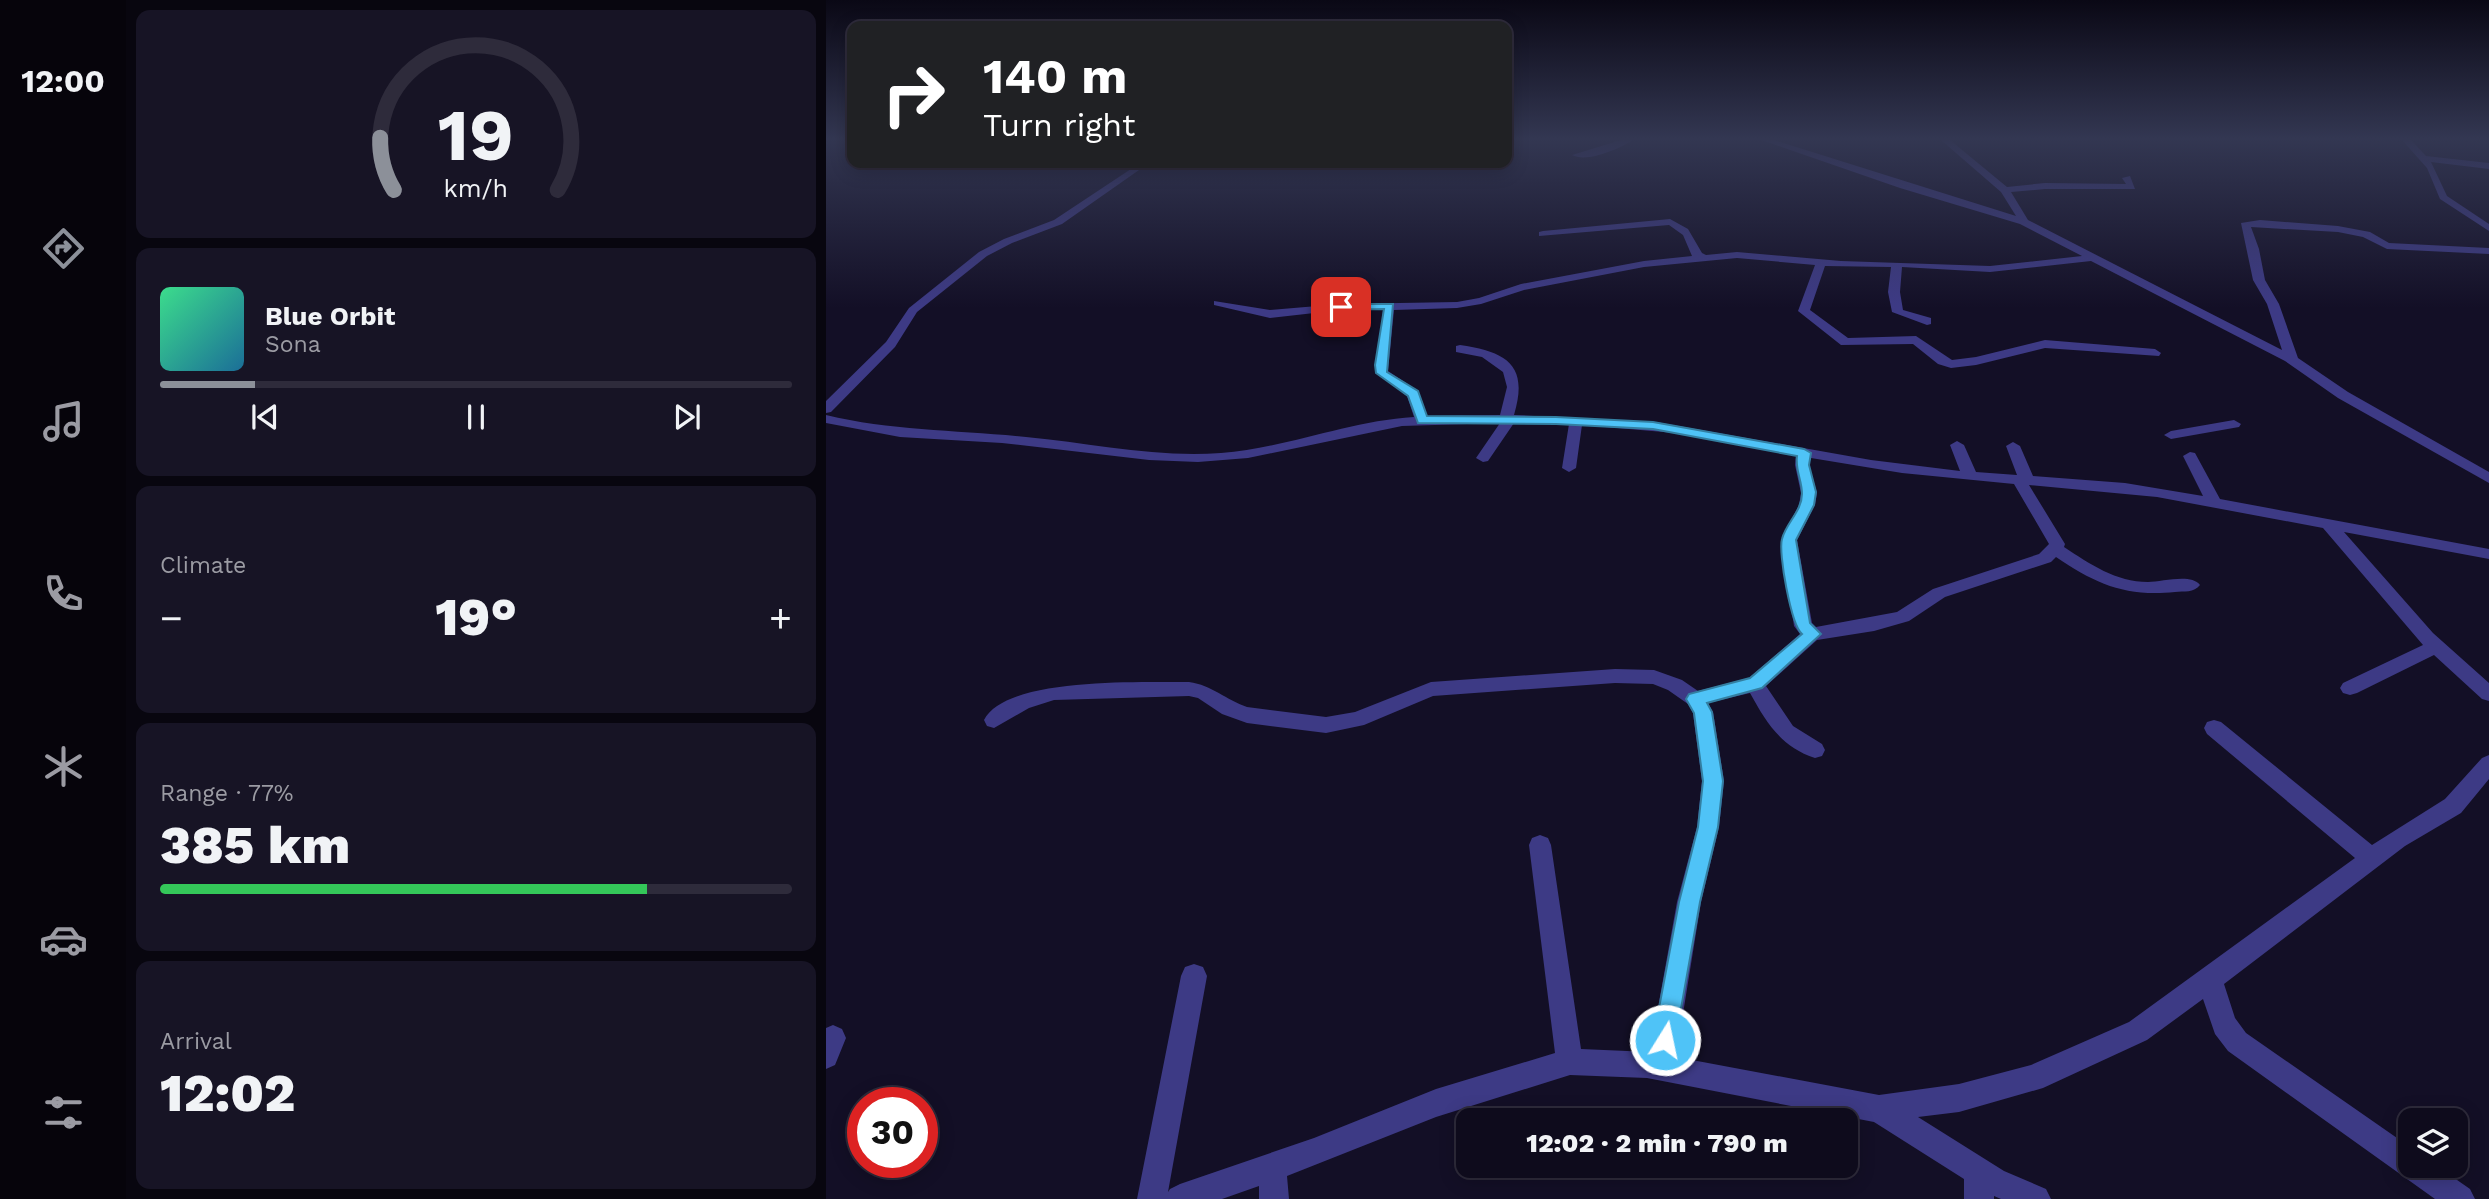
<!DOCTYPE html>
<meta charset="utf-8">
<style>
:root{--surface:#0e0b1c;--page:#171425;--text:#f1f3f6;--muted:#9b9ba3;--line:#2e2b3b;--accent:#8c9099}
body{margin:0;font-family:"Work Sans",sans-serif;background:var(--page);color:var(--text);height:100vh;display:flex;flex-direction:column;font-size:26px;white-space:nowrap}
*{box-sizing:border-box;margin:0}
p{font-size:23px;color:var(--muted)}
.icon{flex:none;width:38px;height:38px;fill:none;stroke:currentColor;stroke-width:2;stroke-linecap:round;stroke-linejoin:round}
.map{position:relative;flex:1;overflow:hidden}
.panel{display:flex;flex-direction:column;gap:10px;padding:10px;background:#08060f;width:700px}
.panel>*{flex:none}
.hud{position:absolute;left:21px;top:21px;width:665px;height:147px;border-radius:14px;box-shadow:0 4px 18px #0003,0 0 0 2px var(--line);background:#202124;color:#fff;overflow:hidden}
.tools{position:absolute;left:1572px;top:1108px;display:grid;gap:14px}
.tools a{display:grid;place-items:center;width:70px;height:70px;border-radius:14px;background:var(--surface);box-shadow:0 4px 18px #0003,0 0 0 2px var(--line);font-size:35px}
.speed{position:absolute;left:21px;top:1087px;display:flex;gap:14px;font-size:35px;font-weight:700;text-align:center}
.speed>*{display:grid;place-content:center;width:91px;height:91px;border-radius:50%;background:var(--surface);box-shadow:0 4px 18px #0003,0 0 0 2px var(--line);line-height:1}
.speed .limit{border:10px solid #d22;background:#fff;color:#111}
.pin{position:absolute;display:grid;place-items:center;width:60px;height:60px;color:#fff;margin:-30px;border-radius:14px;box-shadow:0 4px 10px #0006}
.me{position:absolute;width:77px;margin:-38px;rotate:10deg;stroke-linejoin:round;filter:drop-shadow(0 0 5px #0008)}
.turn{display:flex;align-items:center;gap:24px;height:147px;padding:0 21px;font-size:32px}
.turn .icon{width:91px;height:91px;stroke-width:2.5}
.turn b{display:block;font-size:49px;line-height:60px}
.big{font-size:52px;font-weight:800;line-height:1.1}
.panel .card{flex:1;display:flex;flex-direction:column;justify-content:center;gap:10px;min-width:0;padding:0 24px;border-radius:14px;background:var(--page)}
.panel .dial{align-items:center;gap:0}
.dial svg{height:182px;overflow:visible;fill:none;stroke:var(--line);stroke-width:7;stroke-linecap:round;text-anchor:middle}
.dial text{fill:var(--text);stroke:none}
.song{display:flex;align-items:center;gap:21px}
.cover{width:84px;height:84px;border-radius:10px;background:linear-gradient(135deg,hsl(150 70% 55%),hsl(200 70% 35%))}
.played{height:7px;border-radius:4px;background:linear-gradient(90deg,var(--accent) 15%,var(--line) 15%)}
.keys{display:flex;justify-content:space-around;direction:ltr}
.heat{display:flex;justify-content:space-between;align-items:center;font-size:38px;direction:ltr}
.charge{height:10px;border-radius:5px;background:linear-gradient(90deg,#34c759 77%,var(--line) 0)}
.trip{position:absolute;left:630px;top:1108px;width:402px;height:70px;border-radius:14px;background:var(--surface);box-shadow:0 4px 18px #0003,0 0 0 2px var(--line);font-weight:800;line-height:70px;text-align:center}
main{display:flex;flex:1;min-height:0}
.dock{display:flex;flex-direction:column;width:126px;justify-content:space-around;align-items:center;background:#06040b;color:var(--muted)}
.dock .icon{width:49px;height:49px}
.dock .selected{color:var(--accent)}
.dock b{font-size:32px;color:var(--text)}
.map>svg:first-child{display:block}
</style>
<main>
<nav class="dock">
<b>12:00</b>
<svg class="icon selected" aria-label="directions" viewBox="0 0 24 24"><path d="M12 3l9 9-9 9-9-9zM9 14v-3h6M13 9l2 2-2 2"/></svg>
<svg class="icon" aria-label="music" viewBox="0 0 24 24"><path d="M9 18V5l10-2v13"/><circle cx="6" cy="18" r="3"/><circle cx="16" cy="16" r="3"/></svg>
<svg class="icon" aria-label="phone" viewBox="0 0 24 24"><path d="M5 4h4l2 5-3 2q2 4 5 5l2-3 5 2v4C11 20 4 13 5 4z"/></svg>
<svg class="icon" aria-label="climate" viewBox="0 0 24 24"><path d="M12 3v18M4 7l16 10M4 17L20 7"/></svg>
<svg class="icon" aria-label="car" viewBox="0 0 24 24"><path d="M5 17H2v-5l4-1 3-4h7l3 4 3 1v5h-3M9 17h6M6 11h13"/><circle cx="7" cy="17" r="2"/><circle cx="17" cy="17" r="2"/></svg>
<svg class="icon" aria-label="filters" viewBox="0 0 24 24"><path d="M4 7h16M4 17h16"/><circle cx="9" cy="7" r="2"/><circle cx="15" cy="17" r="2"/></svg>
</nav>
<section class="panel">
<div class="card dial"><svg viewBox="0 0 100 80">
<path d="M14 69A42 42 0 1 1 86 69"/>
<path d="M14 69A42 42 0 0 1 8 46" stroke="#8c9099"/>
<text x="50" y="56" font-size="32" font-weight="700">19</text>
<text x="50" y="72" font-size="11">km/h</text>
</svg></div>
<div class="card">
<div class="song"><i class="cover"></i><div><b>Blue Orbit</b><p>Sona</p></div></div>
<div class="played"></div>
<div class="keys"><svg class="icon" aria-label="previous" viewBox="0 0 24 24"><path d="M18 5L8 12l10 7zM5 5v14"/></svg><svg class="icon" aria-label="pause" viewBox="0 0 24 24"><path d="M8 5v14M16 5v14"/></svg><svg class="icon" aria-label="next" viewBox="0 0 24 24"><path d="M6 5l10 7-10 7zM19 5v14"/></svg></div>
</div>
<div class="card"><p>Climate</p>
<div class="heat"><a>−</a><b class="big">19°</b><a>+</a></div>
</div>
<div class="card"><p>Range · 77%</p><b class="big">385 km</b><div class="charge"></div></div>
<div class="card"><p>Arrival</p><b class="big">12:02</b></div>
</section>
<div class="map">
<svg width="1663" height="1199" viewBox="0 0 1663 1199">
<rect width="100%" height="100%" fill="#130f26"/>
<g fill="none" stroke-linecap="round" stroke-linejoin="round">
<path fill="#3d3a85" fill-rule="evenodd" d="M795 140H807C793 149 761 163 746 155Z
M935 140H948L1190 216 1175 192 1115 140H1124L1181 187 1219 183 1300 184 1296 178 1304 176 1309 189H1219L1185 192 1202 220 1456 350 1441 304 1427 280 1415 223 1434 220 1512 226 1544 232 1563 243 1663 248V254L1561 249 1537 237 1512 232 1425 227 1433 249 1439 280 1453 304 1472 358 1522 392 1663 472V483L1512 398 1459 361 1265 261 1164 272 1076 267 1074 292 1077 310 1105 318V324L1101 325 1066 312 1062 292 1065 267 999 266 984 310 1022 338 1090 336 1126 360 1150 357 1219 340 1329 349 1335 353 1333 356 1219 348 1150 365 1125 368 1112 364 1087 344 1015 345 972 311 989 265 911 258 818 267 698 290 655 304 631 308 568 310 562 371 592 391 601 416 674 415 681 387 677 372 656 357 630 352V346L634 345C681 352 703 365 688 415L830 422 1045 460 1134 471 1124 445 1131 441 1138 445 1150 472 1191 475 1180 446 1187 442 1194 446 1207 476 1299 483 1377 496 1357 456 1364 452 1369 453 1394 499 1663 549V559L1518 532 1607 633 1663 683V701L1656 699 1608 655 1531 693 1524 695 1517 693 1514 688 1517 683 1597 645 1497 528 1331 497 1203 485 1239 544 1238 547C1264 564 1290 582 1322 582 1336 582 1365 573 1374 585 1368 593 1358 591 1349 592 1299 597 1270 584 1230 557L1225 562 1119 597 1083 621 1048 631 991 640 940 686 967 726 996 744 999 750 996 756 989 758C955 747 940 722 924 693L882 703 887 712 898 781 893 827 875 902 850 1057 1053 1095 1133 1084 1205 1065 1303 1022 1529 858 1381 734 1378 728 1381 722 1388 720 1395 722 1546 845 1619 799 1656 758 1663 755V779L1635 813 1579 846 1398 984 1409 1018 1420 1033 1584 1147V1166H1611L1644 1189 1649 1199H1609L1402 1051 1389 1034 1377 999 1321 1040 1217 1088 1133 1112 1092 1117 1178 1171 1220 1189 1225 1199H1175L1168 1196V1199H1138V1179L1048 1122 821 1078 744 1075 610 1117 461 1176 463 1199H433V1186L396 1199H311L355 976 359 967 368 964 377 967 381 976 342 1192 344 1189 354 1184 488 1138 610 1089 729 1053 703 845 706 838 714 835 722 838 725 845 755 1049 824 1052 851 902 871 827 876 781 867 713 862 704 842 690 827 684 789 683 607 696 538 725 500 733 421 723 396 714 372 698 363 696 228 700 203 708 168 728 161 726 158 720C181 676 318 683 363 682 386 685 400 700 421 707L500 717 529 712 605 682 789 669 828 670 856 680 872 691 923 678 974 634 968 626 955 540 973 505 975 493 969 465 970 455 861 434 756 425 750 468 743 472 736 468 743 424 688 423 662 461 657 462 650 458 674 423 576 426 422 458 372 462 323 460 176 443 74 437 0 423V415C66 431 133 430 200 437 265 443 330 458 395 453 461 448 522 421 588 417L581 396 550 373 557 310H515L444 318 388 305V301L444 310 515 304 631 302 653 298 695 284 818 261 866 256 857 235 843 225 713 236V232L717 231 844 219 862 229 876 253 880 255 911 252 1015 261 1164 266 1256 256 1194 224 1074 188ZM985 458 1076 473 1188 484 1223 544 1213 554 1107 589 1071 612 990 627 986 623 971 540 989 505 991 493 983 465Z
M1576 140H1585L1600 156 1663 163V169L1605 162 1621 196 1663 224V231L1614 199 1601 168Z
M314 163H323L236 224 186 243 161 256 91 312 69 347 5 412 0 413V401L60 342 83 308 153 252 178 239 228 220Z
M1408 420 1415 424 1413 427 1345 439 1338 435 1345 431Z
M7 1025 16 1029 20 1038 9 1065 0 1069V1028Z"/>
</g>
<linearGradient id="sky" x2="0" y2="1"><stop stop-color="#0a0815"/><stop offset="0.45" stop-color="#333752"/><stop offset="1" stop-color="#333752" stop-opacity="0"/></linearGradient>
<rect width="1663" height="308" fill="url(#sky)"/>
<path fill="#4fc3f7" stroke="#337fa1" stroke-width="2" d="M515 304H567L561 372 592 391 601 416 730 417 827 422 978 449 985 453 983 465 990 492 988 505 970 540 984 623 995 634 936 688 881 703 886 712 897 781 892 827 874 902 848 1048 839 1052 831 1048 827 1040 853 902 872 827 877 781 868 713 860 699 863 694 924 678 976 634C965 625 952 552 956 539 960 523 976 511 976 494 976 480 969 470 971 456L827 429 730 424 592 423 582 396 550 373 549 365 558 309 511 310V305Z"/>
</svg>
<div class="tools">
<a><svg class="icon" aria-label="layers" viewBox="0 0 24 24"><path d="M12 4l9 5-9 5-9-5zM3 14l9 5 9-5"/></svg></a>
</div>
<div class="speed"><div class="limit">30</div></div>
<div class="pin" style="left:515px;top:307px;background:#d93025"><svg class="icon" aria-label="arrive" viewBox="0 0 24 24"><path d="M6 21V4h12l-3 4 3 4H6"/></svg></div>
<svg class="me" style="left:839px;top:1040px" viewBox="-20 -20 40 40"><circle r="17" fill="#4fc3f7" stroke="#fff" stroke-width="3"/><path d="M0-11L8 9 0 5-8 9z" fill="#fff"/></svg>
<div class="trip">12:02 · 2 min · 790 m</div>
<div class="hud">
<div class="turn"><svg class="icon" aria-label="right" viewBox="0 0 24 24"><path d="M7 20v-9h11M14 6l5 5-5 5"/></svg><div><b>140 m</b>Turn right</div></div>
</div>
</div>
</main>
